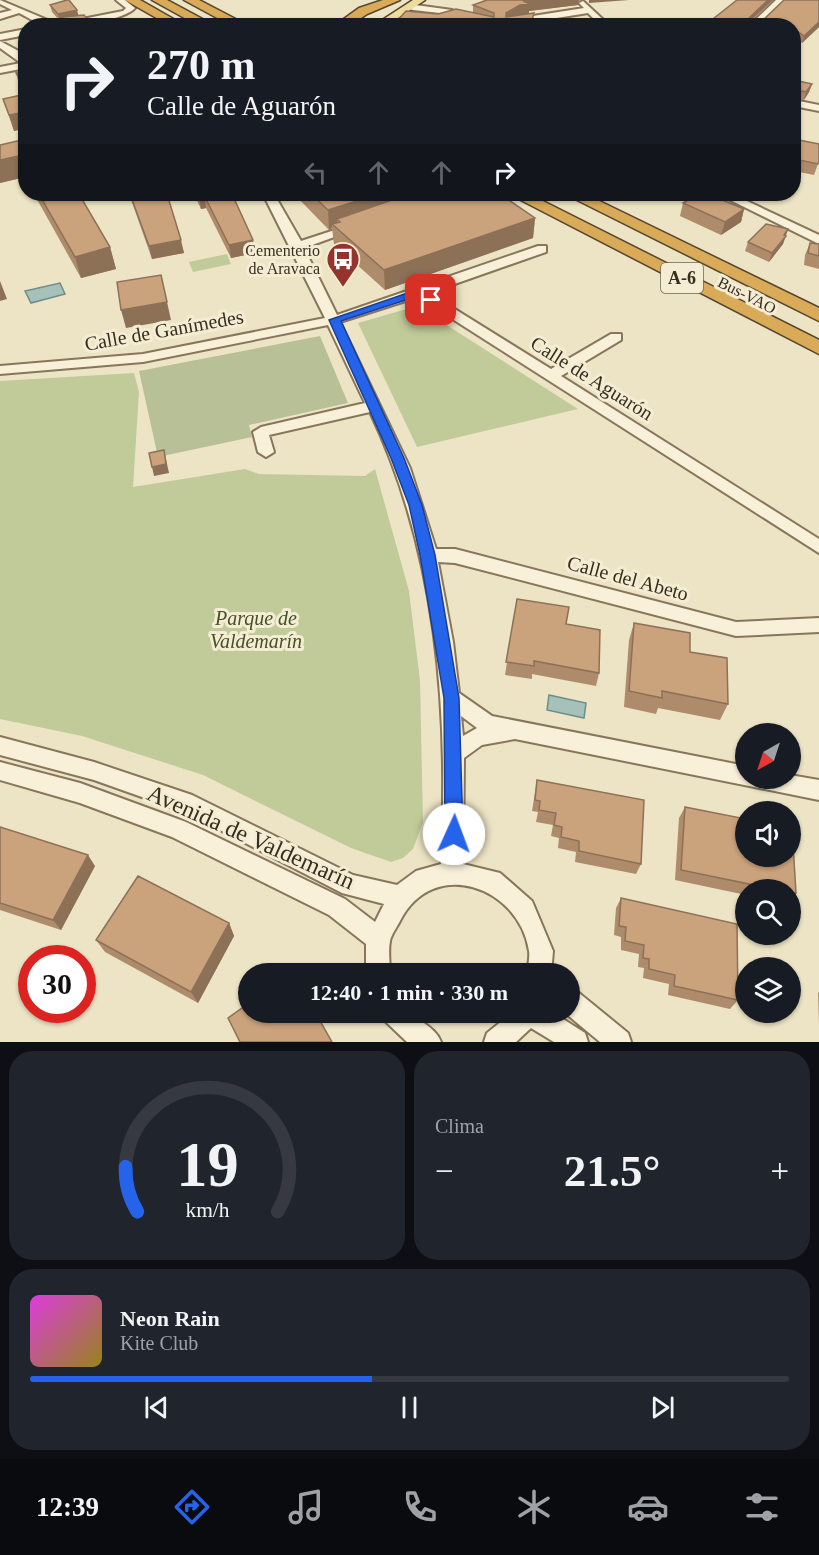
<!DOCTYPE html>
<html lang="es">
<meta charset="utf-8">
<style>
:root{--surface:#171b24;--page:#20242c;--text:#f1f3f6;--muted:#9ea1a6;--line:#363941;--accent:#2563eb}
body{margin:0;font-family:Georgia,serif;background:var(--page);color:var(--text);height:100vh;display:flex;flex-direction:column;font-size:22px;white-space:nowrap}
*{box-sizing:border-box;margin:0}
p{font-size:20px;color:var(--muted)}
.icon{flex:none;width:33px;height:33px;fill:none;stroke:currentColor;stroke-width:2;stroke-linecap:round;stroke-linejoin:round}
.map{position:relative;height:1042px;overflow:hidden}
.drawer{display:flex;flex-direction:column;gap:9px;padding:9px;background:#0d0f14;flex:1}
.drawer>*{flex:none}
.banner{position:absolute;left:18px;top:18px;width:783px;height:183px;border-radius:24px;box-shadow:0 2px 4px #0004;background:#171b24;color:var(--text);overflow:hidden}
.needle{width:39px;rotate:219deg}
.fabs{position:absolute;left:735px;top:723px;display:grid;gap:12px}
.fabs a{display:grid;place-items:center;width:66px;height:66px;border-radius:50%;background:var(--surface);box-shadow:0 2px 4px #0004;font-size:30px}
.speed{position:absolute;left:18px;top:945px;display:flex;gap:12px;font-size:30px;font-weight:700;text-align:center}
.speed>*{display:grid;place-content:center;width:78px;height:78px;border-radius:50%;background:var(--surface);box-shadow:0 2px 4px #0004;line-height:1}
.speed .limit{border:9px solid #d22;background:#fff;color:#111}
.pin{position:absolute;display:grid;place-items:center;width:51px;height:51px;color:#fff;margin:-26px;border-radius:12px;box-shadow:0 3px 9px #0006}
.me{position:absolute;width:66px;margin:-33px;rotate:2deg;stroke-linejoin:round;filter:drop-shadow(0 0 4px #0008)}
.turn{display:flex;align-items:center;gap:21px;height:126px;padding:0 30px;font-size:27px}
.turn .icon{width:78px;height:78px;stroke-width:2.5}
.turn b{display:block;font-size:42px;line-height:51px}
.lanes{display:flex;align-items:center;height:57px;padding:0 30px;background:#0003;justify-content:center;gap:30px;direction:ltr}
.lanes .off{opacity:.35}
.big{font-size:45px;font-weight:700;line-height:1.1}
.drawer .card{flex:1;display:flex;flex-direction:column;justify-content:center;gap:9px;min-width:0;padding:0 21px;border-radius:24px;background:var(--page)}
.drawer .dial{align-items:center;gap:0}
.dial svg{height:156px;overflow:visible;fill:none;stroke:var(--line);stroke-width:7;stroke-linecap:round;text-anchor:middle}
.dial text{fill:var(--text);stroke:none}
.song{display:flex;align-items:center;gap:18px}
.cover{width:72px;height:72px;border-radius:9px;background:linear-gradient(135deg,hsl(300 70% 55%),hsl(50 70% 35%))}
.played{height:6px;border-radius:3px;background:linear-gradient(90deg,var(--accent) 45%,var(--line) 45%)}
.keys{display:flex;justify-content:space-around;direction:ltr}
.heat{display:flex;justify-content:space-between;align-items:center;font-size:33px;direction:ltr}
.drawer .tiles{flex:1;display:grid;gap:9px;grid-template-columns:1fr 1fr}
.card:last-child{grid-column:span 2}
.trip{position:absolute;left:238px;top:963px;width:342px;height:60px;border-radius:30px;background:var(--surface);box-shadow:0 2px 4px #0004;font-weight:700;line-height:60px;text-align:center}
.tab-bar{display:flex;height:96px;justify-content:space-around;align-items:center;background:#090b0e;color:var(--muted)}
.tab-bar .icon{width:42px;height:42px}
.tab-bar .active{color:var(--accent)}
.tab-bar b{font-size:27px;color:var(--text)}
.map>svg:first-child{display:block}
</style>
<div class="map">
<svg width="819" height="1042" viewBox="0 0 819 1042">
<rect width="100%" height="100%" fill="#ede4c5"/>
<path fill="#c1cb99" d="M227 254 231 264 193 272 189 262Z
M417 306 578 409 417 447 358 323Z
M134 373 139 392 133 487 245 469 259 474 365 476 375 469 409 591 420 681 423 822 413 849 403 858 391 862 351 848 203 775 82 736 0 719V381Z"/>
<path fill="#b8c098" d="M320 336 348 403 249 425 252 437 158 457 139 371Z"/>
<path fill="#a6c0ba" stroke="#6d8e88" stroke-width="1.5" d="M60 283 65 294 31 303 25 291Z
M549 695 586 703 584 718 547 710Z"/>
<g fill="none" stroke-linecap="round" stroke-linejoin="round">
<g stroke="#87765b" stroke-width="4">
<path id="minor" d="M0 0 57 24 123 11 126 8 116 0H125L135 8C124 21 62 30 45 25 36 23 27 17 19 13L0 19V13L12 10 0 4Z
M776 0H785L759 26H749Z
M583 1 610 26H601L588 13 506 26 520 18 584 8 579 3Z
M408 4 452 10 492 26H478L448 14 405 9Z
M26 29V35L0 40V34Z
M0 41 26 55V61H18L0 48Z
M26 62V68L0 73V67Z
M794 100 819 105V111L794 106Z
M263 194H274L301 241 353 224 359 228 304 248 337 315 538 246H546V252L429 293 551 369 611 334H621V340L561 376 819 539V553L418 297 340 322 410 468 436 549H455L736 622 819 618V632L736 636 455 563 438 562 453 642 459 693 492 716 746 766V778H790V775L819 780V800L515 739 482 745 464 758 463 864 500 873 532 901 553 951 551 974H527C528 967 530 957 529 951 519 886 433 856 400 921 397 927 391 935 390 941 388 951 390 963 390 974H366V944L329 915 172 837 80 803 0 780V762L80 783 186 822 345 899 375 922 384 904 342 893 187 813 94 780 0 755V737L94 762 192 795 353 875 397 885 416 871 441 864C449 709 437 553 370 412L269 435 274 452 266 457 258 452 253 432 261 427 365 403 328 325 143 362 0 374V366L143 354 325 318ZM461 716 477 728 463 736Z
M718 194H732L819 235V244Z
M570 990 579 993 628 1033 631 1042H600L564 1012H570Z
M382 1012H411C421 1023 436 1028 441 1042H407L385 1021Z
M513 1012H552L585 1033 588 1042H554L531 1028 516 1042H484L487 1033Z"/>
</g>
<g stroke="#55442f" stroke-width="3">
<path id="major" d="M413 0H425L386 26H373Z"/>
</g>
<g stroke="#55442f" stroke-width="3">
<path id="highway" d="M125 0H140L177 21 171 25 167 24Z
M152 0H167L210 23 199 26Z
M184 0H199L249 26H232Z
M383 0H400L367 14 349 26H334L359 8Z
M509 194H529L819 340V354Z
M565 194H585L819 308V321Z"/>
</g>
<use href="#minor" fill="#f8f0d8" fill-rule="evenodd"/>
<use href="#major" fill="#eedb9e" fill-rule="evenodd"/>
<use href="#highway" fill="#d9aa58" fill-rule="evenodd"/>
</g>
<path fill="#ae8b6b" d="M483 0H580L578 1V5L529 11V14L533 21H397L438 14 473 12V5L485 1Z
M737 0H773L751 21H762L819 0V27L802 43 795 37 704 26Z
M50 5 79 16 93 26H65L64 20 60 21 52 12Z
M26 71V128L14 131 3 99 24 95 20 88 16 73Z
M794 80 812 84 809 92 804 100 795 99 799 101 797 109 794 113Z
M26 139V178L25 177 0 183V145Z
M794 139 819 161 814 175 794 171Z
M34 194H79L110 247 116 269 81 278Z
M129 194H167L184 253 152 259Z
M194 194H234L235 200 255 253 231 258 206 208 201 209Z
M294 194H500L535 218 533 238 385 290 334 244 332 228 329 230Z
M683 203 744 209 741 222 721 235 680 216Z
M788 229 783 244 769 262 745 251 748 242Z
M810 243 819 244V269L804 265 805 255Z
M517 599 566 624 599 673 596 686 532 674V679L505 675Z
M634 623 690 652 728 704 720 720 658 708 656 714 624 707 629 640Z
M537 780 641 864 636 874 575 862 576 852 558 848 559 838 551 836 553 825 536 822 538 812 532 811Z
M685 807 796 893 790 900V890H746V895L675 880 679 818Z
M0 827 95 866 61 930 0 910Z
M621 898 738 1000 730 1009 668 995 669 984 643 978 644 968 638 967 639 954 621 950V937L614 935 616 908Z
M229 923 234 936 198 1003 105 952 96 940Z
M819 992V1024L818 993Z"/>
<path fill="#8d7157" d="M533 0H580L578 1V5L529 11V14L505 24 506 13 520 5 523 1Z
M589 0H629L589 3Z
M768 0H773L747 24 749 18Z
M77 10 79 17H63L64 20 60 21 58 14Z
M819 22V27L802 43 804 36Z
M812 84 809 92 804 100 806 92Z
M799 101 797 109 794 113V109Z
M26 112V128L14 131 9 115Z
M18 156 25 177 0 183V160Z
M379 194H392V209L340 222 337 219V227L332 224V228L329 230 328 210Z
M204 195 206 208 201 209 199 196Z
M744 209 741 222 721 235 725 222Z
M535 218 533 238 385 290 384 270Z
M788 229 783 244 769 262 772 253Z
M181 240 184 253 152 259 149 246Z
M253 240 255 253 231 258 229 245Z
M110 247 116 269 81 278 75 257Z
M0 281 7 299 0 301Z
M167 302 171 320 126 328 121 310Z
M164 450 169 473 154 476 152 467Z
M88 855 95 866 61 930 53 920Z
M229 923 234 936 198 1003 191 992Z"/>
<path fill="#caa27c" stroke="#8d7157" stroke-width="1.5" d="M67 0H69L77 10 58 14 50 5Z
M487 0H533L523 1 530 4 520 5 506 13V17L534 13 532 20 549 26H386L389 21H397L406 11 438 14 456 9 494 17V13L473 5Z
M737 0H768L749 18V21H762L784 0H819V22L804 36 797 31 794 34V26H704Z
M84 15 93 26H69L63 17Z
M26 71V88L16 73Z
M794 80 812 84 806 92 795 90V99L799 101 794 109Z
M26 94V112L9 115 3 99Z
M26 139V169L18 156 0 160V145Z
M794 139 819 144V161L818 164 794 159Z
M39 194H79L110 247 75 257Z
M130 194H167L181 240 149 246Z
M197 194H232L253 240 229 245 204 195 199 196Z
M311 194H379L328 210Z
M405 194H500L535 218 384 270 332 224 340 222 337 219 404 196Z
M699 194H708L744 209 725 222 683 203Z
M766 224 788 229 784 235 786 236 772 253 748 242Z
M810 243 819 244V256L808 253Z
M161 275 167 302 121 310 117 282Z
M164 450 166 464 152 467 149 453Z
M517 599 569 607 566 624 600 630 599 673 534 661V666L506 662Z
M634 623 690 633V652L727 658 728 704 662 691V698L629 691Z
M537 780 644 800 641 864 579 851V841L561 837 562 827 554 825 556 813 539 810 540 801 535 800Z
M685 807 746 819V856H790V827L792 828 796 893 790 892V890H778L681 870Z
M0 827 88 855 53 920 0 903Z
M138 876 229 923 191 992 96 940Z
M621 898 737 924 738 1000 674 986 675 975 649 969V959L643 958 644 945 625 941 626 927 619 926Z
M249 1003V1012H315L332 1042H240L228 1018Z"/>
<path fill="#2563eb" stroke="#184099" stroke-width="1.5" d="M419 289 435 297V302H427L418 296 341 321 404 458 422 505 435 555 459 698 463 834 460 840 454 843 448 840 445 834 444 698 420 555 409 505 391 458 329 320Z"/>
<defs>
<g id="bus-pin" transform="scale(1.725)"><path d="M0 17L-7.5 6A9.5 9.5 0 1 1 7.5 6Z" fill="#94342d" stroke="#f4edd4"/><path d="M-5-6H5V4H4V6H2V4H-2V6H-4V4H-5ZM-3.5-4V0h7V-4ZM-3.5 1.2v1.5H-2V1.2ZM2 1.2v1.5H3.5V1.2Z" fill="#fff"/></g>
</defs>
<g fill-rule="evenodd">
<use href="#bus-pin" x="343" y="259"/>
</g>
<g text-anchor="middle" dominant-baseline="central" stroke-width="6" stroke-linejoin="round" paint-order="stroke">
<g font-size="16" fill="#382d1f" stroke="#f4edd4" text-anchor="end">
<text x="320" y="250">Cementerio<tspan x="320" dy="18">de Aravaca</tspan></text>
</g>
<g font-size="16" fill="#382d1f" stroke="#f4edd4">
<text transform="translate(747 295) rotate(27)">Bus-VAO</text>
</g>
<rect fill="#f4edd4" stroke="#706755" stroke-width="1.5" x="661" y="263" width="42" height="30" rx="4.5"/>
<g font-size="18" font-weight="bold" fill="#382d1f">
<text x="682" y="278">A-6</text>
</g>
<g font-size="20" fill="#382d1f" stroke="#f4edd4">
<text transform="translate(164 330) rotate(-10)">Calle de Ganímedes</text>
<text transform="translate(592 378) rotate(32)">Calle de Aguarón</text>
<text transform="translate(628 578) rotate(15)">Calle del Abeto</text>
</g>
<g font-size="20" font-style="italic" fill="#455326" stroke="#f4edd4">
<text x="256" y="618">Parque de<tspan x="256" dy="23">Valdemarín</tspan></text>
</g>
<g font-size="24" fill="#382d1f" stroke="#f4edd4">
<text transform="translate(251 837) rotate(24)">Avenida de Valdemarín</text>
</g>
</g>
</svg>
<div class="fabs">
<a><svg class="needle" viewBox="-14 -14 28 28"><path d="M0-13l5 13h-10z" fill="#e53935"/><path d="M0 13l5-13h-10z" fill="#9ea1a6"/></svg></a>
<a><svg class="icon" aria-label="sound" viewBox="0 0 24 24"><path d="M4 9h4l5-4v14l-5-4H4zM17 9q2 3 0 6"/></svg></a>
<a><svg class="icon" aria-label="search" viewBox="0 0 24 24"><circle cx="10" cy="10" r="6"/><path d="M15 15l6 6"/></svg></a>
<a><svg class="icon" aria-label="layers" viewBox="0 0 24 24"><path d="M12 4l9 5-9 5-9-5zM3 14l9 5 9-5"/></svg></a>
</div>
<div class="speed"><div class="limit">30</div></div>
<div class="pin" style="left:431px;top:300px;background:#d93025"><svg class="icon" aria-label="arrive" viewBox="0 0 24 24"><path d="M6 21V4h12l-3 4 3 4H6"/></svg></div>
<svg class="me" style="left:454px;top:834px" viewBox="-20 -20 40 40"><circle r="19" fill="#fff"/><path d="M0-13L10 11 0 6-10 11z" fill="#2563eb"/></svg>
<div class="trip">12:40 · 1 min · 330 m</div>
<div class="banner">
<div class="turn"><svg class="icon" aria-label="right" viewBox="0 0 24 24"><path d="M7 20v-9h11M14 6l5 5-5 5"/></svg><div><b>270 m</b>Calle de Aguarón</div></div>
<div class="lanes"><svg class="icon off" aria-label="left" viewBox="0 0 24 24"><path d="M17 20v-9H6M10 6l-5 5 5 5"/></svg><svg class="icon off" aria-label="ahead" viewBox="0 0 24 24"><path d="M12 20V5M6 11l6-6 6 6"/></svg><svg class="icon off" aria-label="ahead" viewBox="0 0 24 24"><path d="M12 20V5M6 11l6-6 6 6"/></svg><svg class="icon" aria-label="right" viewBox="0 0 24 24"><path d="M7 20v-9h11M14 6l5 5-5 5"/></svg></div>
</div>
</div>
<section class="drawer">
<div class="tiles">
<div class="card dial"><svg viewBox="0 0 100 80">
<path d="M14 69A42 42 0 1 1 86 69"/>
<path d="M14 69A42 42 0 0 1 8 46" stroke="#2563eb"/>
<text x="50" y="56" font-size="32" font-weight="700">19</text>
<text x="50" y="72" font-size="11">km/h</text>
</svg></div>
<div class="card"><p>Clima</p>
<div class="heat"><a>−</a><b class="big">21.5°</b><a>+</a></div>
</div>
<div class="card">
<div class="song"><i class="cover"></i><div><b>Neon Rain</b><p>Kite Club</p></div></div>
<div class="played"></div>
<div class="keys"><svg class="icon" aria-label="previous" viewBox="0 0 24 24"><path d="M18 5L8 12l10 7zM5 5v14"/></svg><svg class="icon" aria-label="pause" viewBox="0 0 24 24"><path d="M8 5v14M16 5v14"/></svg><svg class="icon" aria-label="next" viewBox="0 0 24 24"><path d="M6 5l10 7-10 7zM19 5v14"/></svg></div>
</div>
</div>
</section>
<nav class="tab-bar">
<b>12:39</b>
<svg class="icon active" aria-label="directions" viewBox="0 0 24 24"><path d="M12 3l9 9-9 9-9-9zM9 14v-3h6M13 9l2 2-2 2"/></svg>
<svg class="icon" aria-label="music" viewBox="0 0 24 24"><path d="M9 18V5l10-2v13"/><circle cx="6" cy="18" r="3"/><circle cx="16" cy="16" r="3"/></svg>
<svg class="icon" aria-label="phone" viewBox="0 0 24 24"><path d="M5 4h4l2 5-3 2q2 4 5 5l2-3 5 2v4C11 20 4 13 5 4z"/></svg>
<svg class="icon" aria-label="climate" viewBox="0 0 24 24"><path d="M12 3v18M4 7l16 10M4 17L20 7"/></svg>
<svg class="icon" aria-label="car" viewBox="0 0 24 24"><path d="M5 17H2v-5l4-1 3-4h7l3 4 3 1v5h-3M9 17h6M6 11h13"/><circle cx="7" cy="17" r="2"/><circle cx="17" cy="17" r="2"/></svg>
<svg class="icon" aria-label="filters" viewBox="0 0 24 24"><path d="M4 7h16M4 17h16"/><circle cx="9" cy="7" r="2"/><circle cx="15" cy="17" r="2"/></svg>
</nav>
